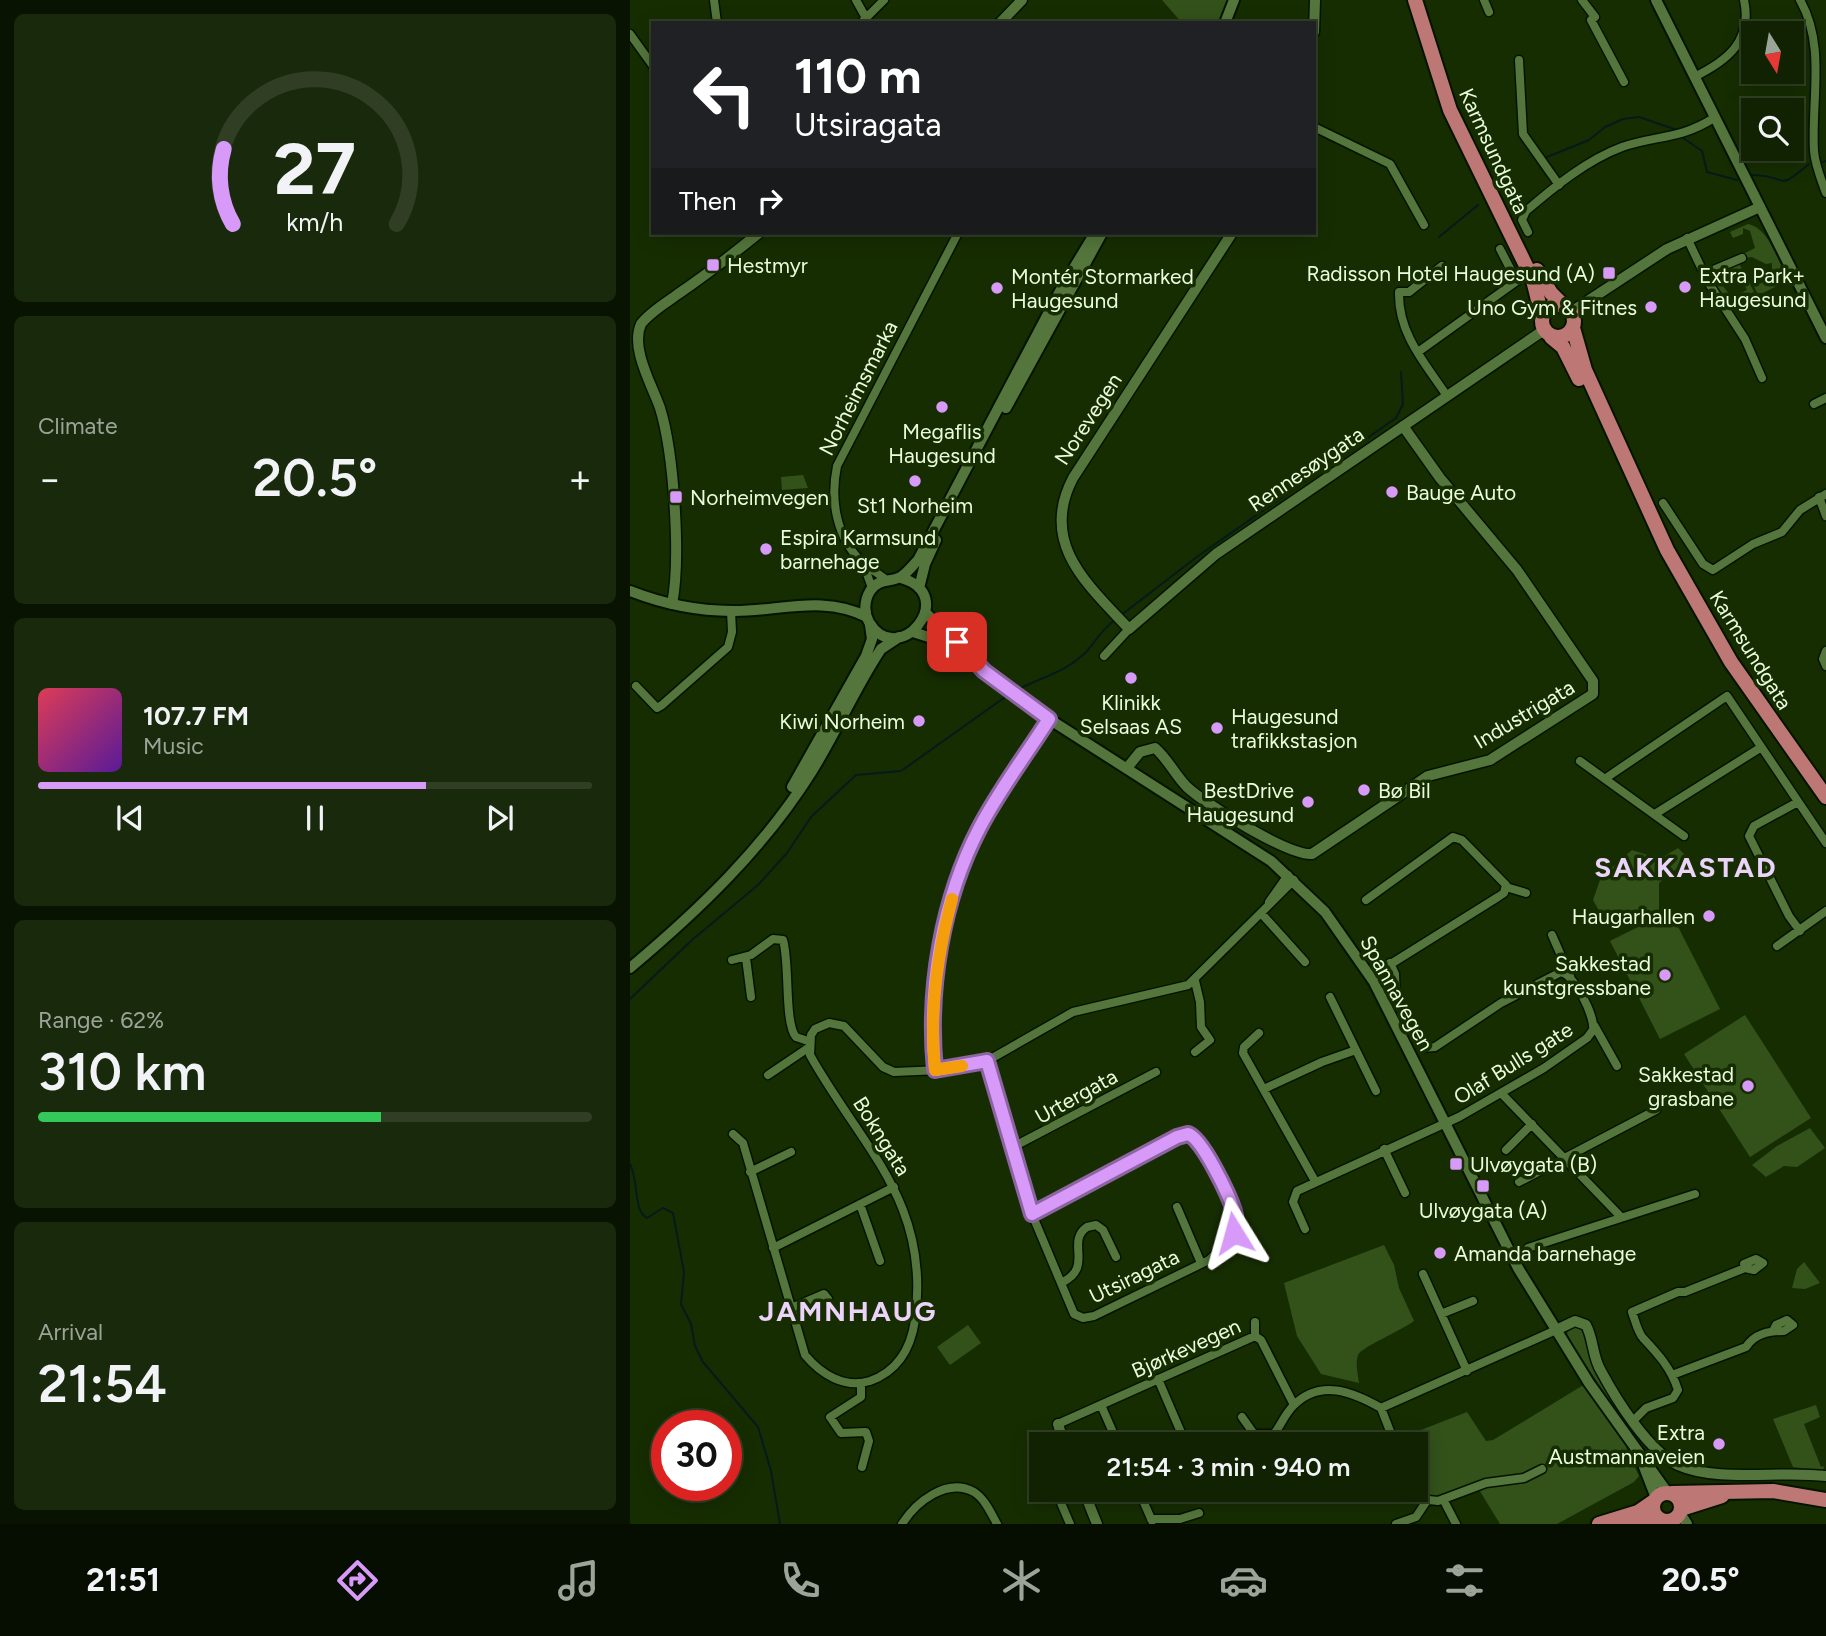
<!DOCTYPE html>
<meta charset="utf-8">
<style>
:root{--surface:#102202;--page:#192a0c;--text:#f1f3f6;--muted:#9ca499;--line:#303f24;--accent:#d89af8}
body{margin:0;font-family:Figtree,sans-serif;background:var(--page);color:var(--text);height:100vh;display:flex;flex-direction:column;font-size:26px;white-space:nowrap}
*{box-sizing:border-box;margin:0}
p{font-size:23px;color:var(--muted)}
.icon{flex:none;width:38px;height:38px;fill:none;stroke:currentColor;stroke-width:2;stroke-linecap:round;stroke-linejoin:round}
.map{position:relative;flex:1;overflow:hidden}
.sheet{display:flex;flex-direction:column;gap:14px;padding:14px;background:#091301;width:630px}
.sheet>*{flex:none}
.hud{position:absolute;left:21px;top:21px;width:665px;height:214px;border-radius:0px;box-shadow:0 4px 18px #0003,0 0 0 2px var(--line);background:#202124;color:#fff;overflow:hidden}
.needle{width:46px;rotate:169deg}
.fabs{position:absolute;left:1111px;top:21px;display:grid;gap:14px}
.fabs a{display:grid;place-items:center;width:63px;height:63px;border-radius:0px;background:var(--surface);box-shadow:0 4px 18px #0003,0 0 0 2px var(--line);font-size:35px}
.speed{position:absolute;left:21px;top:1410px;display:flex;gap:14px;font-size:35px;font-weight:700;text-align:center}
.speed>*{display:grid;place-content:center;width:91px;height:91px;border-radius:50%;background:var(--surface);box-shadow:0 4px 18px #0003,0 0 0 2px var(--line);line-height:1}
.speed .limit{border:10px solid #d22;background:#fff;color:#111}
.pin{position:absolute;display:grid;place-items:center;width:60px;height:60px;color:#fff;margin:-30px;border-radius:14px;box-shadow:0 4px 10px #0006}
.me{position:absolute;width:77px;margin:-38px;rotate:352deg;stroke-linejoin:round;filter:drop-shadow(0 0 5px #0008)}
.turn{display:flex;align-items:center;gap:24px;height:147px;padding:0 28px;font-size:32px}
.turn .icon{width:91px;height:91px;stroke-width:2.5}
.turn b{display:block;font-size:49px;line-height:60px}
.then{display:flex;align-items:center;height:66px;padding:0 28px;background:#0003;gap:14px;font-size:26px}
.big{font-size:52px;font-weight:600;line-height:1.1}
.sheet .widget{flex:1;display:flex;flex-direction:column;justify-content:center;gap:10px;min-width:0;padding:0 24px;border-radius:10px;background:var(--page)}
.sheet .dial{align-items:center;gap:0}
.dial svg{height:182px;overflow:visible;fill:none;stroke:var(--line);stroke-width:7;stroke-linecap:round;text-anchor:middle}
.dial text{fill:var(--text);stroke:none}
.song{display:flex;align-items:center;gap:21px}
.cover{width:84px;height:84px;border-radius:10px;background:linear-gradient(135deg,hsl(350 70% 55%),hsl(270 70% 35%))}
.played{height:7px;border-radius:4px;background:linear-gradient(90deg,var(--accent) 70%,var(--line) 70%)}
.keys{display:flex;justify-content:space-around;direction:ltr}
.heat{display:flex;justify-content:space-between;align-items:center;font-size:38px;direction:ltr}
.charge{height:10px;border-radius:5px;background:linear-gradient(90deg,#34c759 62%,var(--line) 0)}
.trip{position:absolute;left:399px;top:1432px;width:399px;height:70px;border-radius:0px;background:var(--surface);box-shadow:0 4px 18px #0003,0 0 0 2px var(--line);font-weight:600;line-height:70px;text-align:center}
.tab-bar{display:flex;height:112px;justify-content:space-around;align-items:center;background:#060e01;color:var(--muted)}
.tab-bar .icon{width:49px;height:49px}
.tab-bar .current{color:var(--accent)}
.tab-bar b{font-size:32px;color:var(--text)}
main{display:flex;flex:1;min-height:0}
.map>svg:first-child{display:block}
</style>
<main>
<section class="sheet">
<div class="widget dial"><svg viewBox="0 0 100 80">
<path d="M14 69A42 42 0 1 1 86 69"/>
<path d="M14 69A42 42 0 0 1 10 36" stroke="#d89af8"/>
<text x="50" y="56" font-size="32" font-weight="700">27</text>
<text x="50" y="72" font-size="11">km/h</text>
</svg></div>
<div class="widget"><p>Climate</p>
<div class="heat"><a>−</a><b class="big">20.5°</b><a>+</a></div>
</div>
<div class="widget">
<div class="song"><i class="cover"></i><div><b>107.7 FM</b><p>Music</p></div></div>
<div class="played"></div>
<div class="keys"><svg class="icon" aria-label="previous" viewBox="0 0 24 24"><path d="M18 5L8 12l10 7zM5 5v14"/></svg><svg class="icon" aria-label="pause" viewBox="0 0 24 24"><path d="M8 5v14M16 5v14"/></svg><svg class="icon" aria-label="next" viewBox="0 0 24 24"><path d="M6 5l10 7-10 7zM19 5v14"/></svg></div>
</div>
<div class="widget"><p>Range · 62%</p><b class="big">310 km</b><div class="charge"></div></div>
<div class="widget"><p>Arrival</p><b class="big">21:54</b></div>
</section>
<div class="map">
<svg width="1196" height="1524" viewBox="0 0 1196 1524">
<rect width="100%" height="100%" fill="#162d02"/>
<path fill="#33521a" d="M532 0H606L593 23H552Z
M1118 224C1141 229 1147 263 1159 280L1133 293H1127L1124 286 1139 280 1138 274 1143 272 1151 282 1155 277 1142 269V263L1136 264 1122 257 1115 258 1113 254 1125 248 1120 231 1113 228V234L1103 238 1100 232Z
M1109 263 1124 292 1099 304 1080 276 1085 277 1102 297 1117 290 1114 284 1109 285 1106 278 1096 281 1095 277 1102 274 1098 267Z
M173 475 178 488 152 490 151 477Z
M1048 848 1059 859 1029 883V910L979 929 963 900 971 877 1002 850 1030 859Z
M1040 911 1090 1009 1030 1039 980 941Z
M1115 1015 1181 1118 1120 1157 1054 1054Z
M1180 1128 1195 1148 1167 1167 1154 1166 1136 1177 1122 1165 1147 1146Z
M754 1245 764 1265 769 1288 784 1321C774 1329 730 1348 728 1355 725 1363 728 1375 729 1383L691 1374 667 1336 654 1283Z
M1174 1262 1190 1283 1175 1289 1162 1288 1167 1269Z
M338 1325 351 1343 320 1365 307 1347Z
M942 1327 953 1329 964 1367 1004 1427 1000 1428 941 1345 937 1333Z
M960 1381 991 1425 997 1450 1009 1476 1004 1482 927 1524H870L848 1488 796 1504 786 1488V1444H769L768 1439 837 1412 856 1441 863 1440Z
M1186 1405 1190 1417 1174 1424 1191 1467 1194 1466 1193 1471 1163 1467 1143 1419Z"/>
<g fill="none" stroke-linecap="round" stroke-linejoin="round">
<path stroke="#051b1b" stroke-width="2" d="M1052 137 1072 151 1077 172 1107 180
M917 157 959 140 975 127 993 119 1009 117 1047 130
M1193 162 1196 161
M1123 175C1161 176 1144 193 1179 164
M809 237 848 205
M490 616 568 556 766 418 773 404 771 372
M389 689C412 677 436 672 456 652 468 639 470 631 486 619
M0 999 62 940 128 885 157 853 181 817 226 775 271 771 378 695
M0 1164C9 1182 3 1211 17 1218L33 1208 43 1213 54 1272 51 1304 61 1324 65 1346 73 1362 128 1427 141 1471 150 1524"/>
<g stroke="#051400" stroke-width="11">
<path id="minor" d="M84 0 87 23
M226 0 236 18
M854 0 859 12
M952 0 965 17 961 20 994 82
M1170 0C1196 45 1181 101 1184 151 1185 165 1191 179 1196 193
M231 23 254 0
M0 34 23 66
M889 60 893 134 929 185
M1064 77C1097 61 1123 41 1114 0
M684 127 760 164 794 225
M898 232 892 220 896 211C924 187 957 160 992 147 1027 135 1049 140 1084 118
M1057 238 1078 282 1115 339 1132 378
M870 249 886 280
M812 266 779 292H769C768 334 795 363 817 396
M1074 274 1112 258
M788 352 891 278
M1184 404 1196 398
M1189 497 1196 516
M1033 503 1073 564 1083 570 1123 544 1152 532 1170 510 1196 494
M233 563 242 588
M255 579C248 573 240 569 233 563 206 538 200 500 207 466L328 233
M1196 651 1193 659 1196 666
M474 656 499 629
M6 686 27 708 32 705 98 647 102 632 101 611
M950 761 1054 836
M976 778 1097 696 1196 843
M1168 802 1124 826 1119 836 1159 916 1170 931
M1025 814 1130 748
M876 887 896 893
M736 900 823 837 832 840 876 885 874 893 868 897 740 977
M639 902 658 875
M631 913 675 962
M922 935 940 976
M1147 946 1196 911
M116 958 121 997
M102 960 121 955 143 939 153 940C160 963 154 1023 166 1037L178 1041
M700 997 746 1091
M964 1025 987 1066
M629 1033 614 1047 613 1053 685 1181
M565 1052 580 1040 571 1027 570 1002 565 981
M357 1061 402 1214 444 1314 453 1318 464 1316 579 1260 601 1240 606 1225 601 1203 570 1142 558 1134 547 1137 402 1214
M138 1075 178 1048
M634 1089 692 1062 726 1050
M871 1093 991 1217
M103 1134 113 1143 175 1355C191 1374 214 1389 240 1381 268 1371 281 1348 285 1320 301 1202 232 1148 180 1055L181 1035 185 1029 199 1023 214 1026 253 1067 264 1072 311 1070 357 1061 443 1012 558 985 664 880
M381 1148 526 1072
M754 1149 775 1193
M876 1150 902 1124
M120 1172 161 1152
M889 1182 1026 1110
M230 1204 250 1261
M547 1207 571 1263
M675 1229 663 1202 667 1191 829 1117 914 1068 957 1038 963 1030C965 1016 945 976 931 972L871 1003 805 1047 792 1048 766 1000 765 974 760 963
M143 1248 264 1187
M898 1248 1065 1194
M793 1274 837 1371
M431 1283C465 1267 435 1242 457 1227L466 1225 473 1230 486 1257
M159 1309 194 1294 198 1299
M811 1314 843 1301
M625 1336V1322
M1042 1375 1116 1347C1125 1333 1140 1331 1154 1331L1163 1325 1157 1320 1146 1325 1144 1329
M528 1379 556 1444
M231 1383V1397L200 1417 211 1433 236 1432 239 1441 232 1467
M471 1405 488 1444
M751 1408 765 1444
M612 1417 624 1434H644C651 1425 655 1414 663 1406 690 1378 723 1392 751 1408L926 1330
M1004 1420 1016 1408 1043 1398 1048 1390C1041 1368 1028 1354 1013 1338 1008 1333 1005 1320 1002 1312L1048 1292H1055L1115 1268 1124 1270 1133 1263 1126 1259 1114 1264 1115 1268
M428 1424 625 1336 631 1340 664 1405
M425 1489 440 1524
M508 1489 522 1521
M783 1489 790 1499 808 1501 856 1483 894 1478 912 1469
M813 1499 826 1524
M521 1519H550L569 1513
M272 1524C286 1502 317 1477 344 1492 355 1499 361 1513 367 1524
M766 1524 786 1517 796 1502"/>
</g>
<g stroke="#051400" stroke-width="13">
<path id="tertiary" d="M370 23 392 0
M684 32 685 0
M602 233 443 478C409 543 457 584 499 629L586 554 914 330
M941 312 1037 249 1130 207
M42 604C51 559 44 453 30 408 22 385 0 348 11 324 20 312 36 303 48 294 76 275 103 254 129 233
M497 768 510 752 525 748C538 759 545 775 557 787 575 804 659 856 682 854L798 776 860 760 963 694V681L887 570 810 478 773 426
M305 1070C297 990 312 899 350 826 370 789 396 755 419 719
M926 1330 945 1321 956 1325C964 1340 962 1356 971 1371 986 1399 1018 1451 1048 1465 1088 1483 1151 1470 1196 1476
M428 1424 434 1444
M453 1489 467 1524"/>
</g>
<g stroke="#051400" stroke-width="14">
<path id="secondary" d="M1026 0 1196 338
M595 23 604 0
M376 408 472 233
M271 578C331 595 268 671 239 622 234 613 234 601 240 591 249 577 262 583 272 576 278 572 283 565 288 560L430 291 465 233
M289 588 295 564 306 540
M0 591C33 604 67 611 102 611 147 612 193 594 237 617
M295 612 338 654
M283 632 311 641 419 719 641 861 695 912 744 982 888 1268 959 1383 1037 1492
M162 787 236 656 242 639 240 625
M0 968C69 910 134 848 182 771 207 731 225 688 251 649L269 637
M1014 1467 1026 1498
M1050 1513 1057 1524"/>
</g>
<g stroke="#051400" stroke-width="18">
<path id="trunk" d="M785 0 820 110 903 280 912 316
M907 270 921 293 934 306
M912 321a16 16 0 1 1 32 0a16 16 0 1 1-32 0Z
M943 328 955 370 1037 550 1101 662 1196 797
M921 337 933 347 949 379
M1023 1507a14 14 0 1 1 28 0a14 14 0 1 1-28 0Z
M1042 1493 1143 1491 1196 1500
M1051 1509 1092 1496
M969 1524 1008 1512 1024 1501
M995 1524 1031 1520"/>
</g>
<use href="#minor" stroke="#54763c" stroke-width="8"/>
<use href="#tertiary" stroke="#54763c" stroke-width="10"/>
<use href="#secondary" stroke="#54763c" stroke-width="10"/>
<use href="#trunk" stroke="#bd7876" stroke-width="14"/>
</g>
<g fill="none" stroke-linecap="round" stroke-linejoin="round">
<g stroke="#8c64a1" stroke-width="18">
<path id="route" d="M327 642 354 671 419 719C396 755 370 789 350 827 312 899 297 990 305 1070L357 1061 402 1214 547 1137 558 1134C572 1138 599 1195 604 1211 606 1218 606 1225 604 1233"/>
</g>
<use href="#route" stroke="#d89af8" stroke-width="12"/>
<path stroke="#f59e0b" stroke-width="12" d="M322 899C307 955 299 1012 305 1070L332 1066"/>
</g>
<g fill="#d89af8" stroke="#162d02" stroke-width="2.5">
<rect x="76" y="258" width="14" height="14" rx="3.5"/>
<rect x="972" y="266" width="14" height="14" rx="3.5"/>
<circle cx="1055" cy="287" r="7"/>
<circle cx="367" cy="288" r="7"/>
<circle cx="1021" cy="307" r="7"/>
<circle cx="312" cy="407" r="7"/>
<circle cx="285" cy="481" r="7"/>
<circle cx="762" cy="492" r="7"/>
<rect x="39" y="490" width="14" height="14" rx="3.5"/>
<circle cx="136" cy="549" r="7"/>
<circle cx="501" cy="678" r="7"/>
<circle cx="289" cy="721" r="7"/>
<circle cx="587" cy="728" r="7"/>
<circle cx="734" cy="790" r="7"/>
<circle cx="678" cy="802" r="7"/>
<circle cx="1079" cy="916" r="7"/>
<circle cx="1035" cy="975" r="7"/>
<circle cx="1118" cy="1086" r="7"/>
<rect x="819" y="1157" width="14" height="14" rx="3.5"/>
<rect x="846" y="1179" width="14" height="14" rx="3.5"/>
<circle cx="810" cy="1253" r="7"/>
<circle cx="1089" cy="1444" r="7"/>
</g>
<g text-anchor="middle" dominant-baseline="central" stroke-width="7" stroke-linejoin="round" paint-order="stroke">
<g font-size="21" fill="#e9fcdd" stroke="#162d02">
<text transform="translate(864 151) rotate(65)">Karmsundgata</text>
<text transform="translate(228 388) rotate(-63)">Norheimsmarka</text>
<text transform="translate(458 419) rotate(-57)">Norevegen</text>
<text transform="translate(676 469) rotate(-34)">Rennesøygata</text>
<text transform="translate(1121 650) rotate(58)">Karmsundgata</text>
<text transform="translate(894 714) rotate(-31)">Industrigata</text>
<text transform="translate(767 993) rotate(61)">Spannavegen</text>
<text transform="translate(883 1063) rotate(-32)">Olaf Bulls gate</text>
<text transform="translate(446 1096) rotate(-29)">Urtergata</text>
<text transform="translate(252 1136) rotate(58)">Bokngata</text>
<text transform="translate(504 1276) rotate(-26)">Utsiragata</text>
<text transform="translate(556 1348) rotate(-24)">Bjørkevegen</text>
</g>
<g font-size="21" fill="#e9fcdd" stroke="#162d02" text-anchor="start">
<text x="97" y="265">Hestmyr</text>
<text x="965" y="273" text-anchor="end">Radisson Hotel Haugesund (A)</text>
<text x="1069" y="275">Extra Park+<tspan x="1069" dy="24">Haugesund</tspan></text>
<text x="381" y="276">Montér Stormarked<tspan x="381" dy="24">Haugesund</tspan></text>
<text x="1007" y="307" text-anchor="end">Uno Gym &amp; Fitnes</text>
<text x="312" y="431" text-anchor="middle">Megaflis<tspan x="312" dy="24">Haugesund</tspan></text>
<text x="776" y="492">Bauge Auto</text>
<text x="60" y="497">Norheimvegen</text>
<text x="285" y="505" text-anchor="middle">St1 Norheim</text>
<text x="150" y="537">Espira Karmsund<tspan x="150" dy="24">barnehage</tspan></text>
<text x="501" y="702" text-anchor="middle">Klinikk<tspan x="501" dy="24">Selsaas AS</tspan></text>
<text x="601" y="716">Haugesund<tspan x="601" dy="24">trafikkstasjon</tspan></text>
<text x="275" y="721" text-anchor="end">Kiwi Norheim</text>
<text x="664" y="790" text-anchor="end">BestDrive<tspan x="664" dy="24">Haugesund</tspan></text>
<text x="748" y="790">Bø Bil</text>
<text x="1065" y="916" text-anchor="end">Haugarhallen</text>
<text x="1021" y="963" text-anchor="end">Sakkestad<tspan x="1021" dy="24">kunstgressbane</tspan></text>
<text x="1104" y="1074" text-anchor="end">Sakkestad<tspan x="1104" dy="24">grasbane</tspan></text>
<text x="840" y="1164">Ulvøygata (B)</text>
<text x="853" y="1210" text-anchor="middle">Ulvøygata (A)</text>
<text x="824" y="1253">Amanda barnehage</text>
<text x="1075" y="1432" text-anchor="end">Extra<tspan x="1075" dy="24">Austmannaveien</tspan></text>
</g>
<g font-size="28" font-weight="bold" letter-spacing="2" fill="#ecd3fa" stroke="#162d02">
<text x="1056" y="867">SAKKASTAD</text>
<text x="218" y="1311">JAMNHAUG</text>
</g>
</g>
</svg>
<div class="fabs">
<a><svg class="needle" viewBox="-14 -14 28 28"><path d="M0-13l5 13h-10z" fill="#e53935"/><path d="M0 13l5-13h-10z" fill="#9ca499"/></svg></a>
<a><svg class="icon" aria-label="search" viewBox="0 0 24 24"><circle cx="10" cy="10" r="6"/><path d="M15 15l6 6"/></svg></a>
</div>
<div class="speed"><div class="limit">30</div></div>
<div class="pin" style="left:327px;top:642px;background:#d93025"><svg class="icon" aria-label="arrive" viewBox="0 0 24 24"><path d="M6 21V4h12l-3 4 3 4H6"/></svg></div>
<svg class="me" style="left:604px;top:1233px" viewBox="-20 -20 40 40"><path d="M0-17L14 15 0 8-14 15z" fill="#d89af8" stroke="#fff" stroke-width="4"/></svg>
<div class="trip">21:54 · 3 min · 940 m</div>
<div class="hud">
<div class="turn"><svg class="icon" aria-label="left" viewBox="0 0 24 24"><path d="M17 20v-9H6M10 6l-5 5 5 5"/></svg><div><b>110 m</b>Utsiragata</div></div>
<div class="then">Then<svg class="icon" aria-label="right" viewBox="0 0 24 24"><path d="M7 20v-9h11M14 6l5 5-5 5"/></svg></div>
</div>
</div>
</main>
<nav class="tab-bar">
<b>21:51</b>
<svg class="icon current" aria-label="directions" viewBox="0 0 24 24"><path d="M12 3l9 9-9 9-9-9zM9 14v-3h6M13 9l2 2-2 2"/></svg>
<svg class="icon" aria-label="music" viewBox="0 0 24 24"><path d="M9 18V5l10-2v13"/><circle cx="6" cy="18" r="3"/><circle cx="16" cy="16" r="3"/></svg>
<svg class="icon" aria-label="phone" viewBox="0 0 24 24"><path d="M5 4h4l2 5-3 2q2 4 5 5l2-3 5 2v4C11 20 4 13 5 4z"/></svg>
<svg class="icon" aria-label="climate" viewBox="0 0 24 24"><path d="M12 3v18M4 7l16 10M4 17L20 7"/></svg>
<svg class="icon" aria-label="car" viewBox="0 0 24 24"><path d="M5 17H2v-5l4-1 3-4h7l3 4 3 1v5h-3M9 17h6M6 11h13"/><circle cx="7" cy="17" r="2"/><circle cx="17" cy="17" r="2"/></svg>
<svg class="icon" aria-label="filters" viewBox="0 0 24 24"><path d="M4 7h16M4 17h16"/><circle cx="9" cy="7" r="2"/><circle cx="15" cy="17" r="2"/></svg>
<b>20.5°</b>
</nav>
